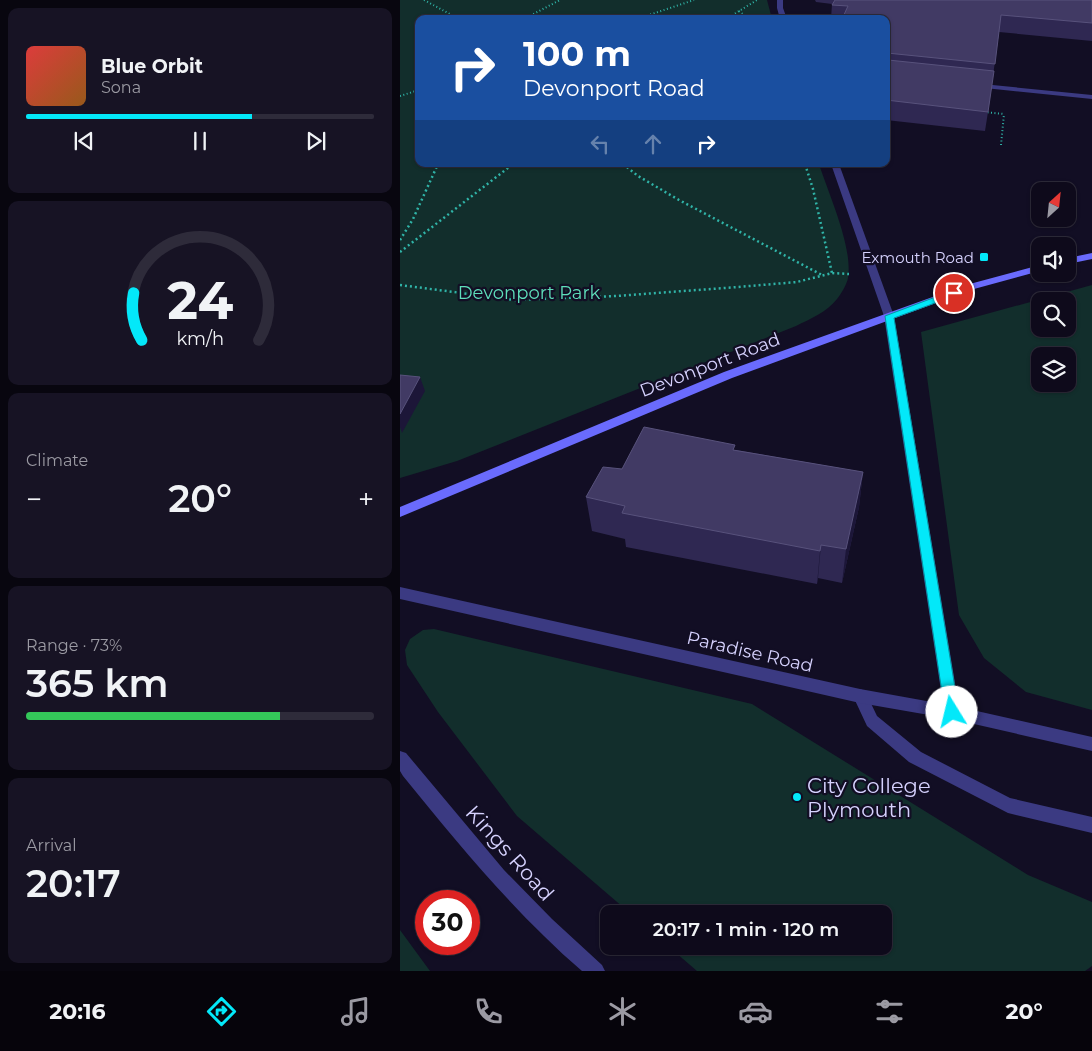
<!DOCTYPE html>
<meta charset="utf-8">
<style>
:root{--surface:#0e0a1b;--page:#171324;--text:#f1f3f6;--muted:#9b9aa3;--line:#2e2b3a;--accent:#03e8f9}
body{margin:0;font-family:Montserrat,sans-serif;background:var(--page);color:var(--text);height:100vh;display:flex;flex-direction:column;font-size:19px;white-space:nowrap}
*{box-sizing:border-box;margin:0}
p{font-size:16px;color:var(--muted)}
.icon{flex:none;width:28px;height:28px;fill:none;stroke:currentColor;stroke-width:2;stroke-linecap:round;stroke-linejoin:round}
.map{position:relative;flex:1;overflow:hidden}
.panel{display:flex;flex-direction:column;gap:8px;padding:8px;background:#08060f;width:400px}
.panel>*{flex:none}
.banner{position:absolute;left:15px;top:15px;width:475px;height:152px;border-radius:10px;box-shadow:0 1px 4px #0004,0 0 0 1px var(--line);background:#1a4fa0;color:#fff;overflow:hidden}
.needle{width:32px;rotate:27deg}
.buttons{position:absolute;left:631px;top:182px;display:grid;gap:10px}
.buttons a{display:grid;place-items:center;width:45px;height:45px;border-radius:10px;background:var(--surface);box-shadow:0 1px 4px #0004,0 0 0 1px var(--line);font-size:25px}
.speed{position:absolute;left:15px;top:890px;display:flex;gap:10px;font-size:25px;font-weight:700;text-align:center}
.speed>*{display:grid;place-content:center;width:65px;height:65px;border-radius:50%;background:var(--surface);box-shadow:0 1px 4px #0004,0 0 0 1px var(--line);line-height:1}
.speed .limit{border:8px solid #d22;background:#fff;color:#111}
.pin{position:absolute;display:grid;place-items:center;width:42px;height:42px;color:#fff;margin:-21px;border:2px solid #fff;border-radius:50%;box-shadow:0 1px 5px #0007}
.me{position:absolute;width:55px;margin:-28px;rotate:351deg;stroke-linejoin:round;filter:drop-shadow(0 0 4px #0008)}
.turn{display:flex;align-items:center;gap:18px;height:105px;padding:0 25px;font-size:22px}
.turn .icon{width:65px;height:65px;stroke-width:2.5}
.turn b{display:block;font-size:35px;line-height:42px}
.lanes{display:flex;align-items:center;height:48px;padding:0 25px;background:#0003;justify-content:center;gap:25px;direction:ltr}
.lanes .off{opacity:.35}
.big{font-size:38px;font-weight:600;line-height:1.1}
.panel .widget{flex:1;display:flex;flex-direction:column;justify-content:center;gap:8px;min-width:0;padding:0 18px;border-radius:10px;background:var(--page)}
.panel .dial{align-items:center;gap:0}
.dial svg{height:130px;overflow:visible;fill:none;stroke:var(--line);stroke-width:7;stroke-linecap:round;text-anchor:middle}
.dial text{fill:var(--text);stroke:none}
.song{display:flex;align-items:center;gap:15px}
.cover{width:60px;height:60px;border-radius:8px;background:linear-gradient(135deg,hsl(0 70% 55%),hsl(30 70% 35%))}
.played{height:5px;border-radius:2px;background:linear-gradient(90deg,var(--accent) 65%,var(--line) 65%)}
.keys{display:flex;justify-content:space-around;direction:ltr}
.heat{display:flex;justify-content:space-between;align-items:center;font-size:28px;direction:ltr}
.charge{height:8px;border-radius:4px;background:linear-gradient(90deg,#34c759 73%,var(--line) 0)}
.trip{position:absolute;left:200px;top:905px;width:292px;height:50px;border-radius:10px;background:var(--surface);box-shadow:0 1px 4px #0004,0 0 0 1px var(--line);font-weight:600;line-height:50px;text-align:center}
.tabs{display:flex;height:80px;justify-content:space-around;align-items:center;background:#06040b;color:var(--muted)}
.tabs .icon{width:35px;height:35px}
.tabs .selected{color:var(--accent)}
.tabs b{font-size:22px;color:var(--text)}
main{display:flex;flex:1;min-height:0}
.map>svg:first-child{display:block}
</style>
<main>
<section class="panel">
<div class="widget">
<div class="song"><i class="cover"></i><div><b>Blue Orbit</b><p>Sona</p></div></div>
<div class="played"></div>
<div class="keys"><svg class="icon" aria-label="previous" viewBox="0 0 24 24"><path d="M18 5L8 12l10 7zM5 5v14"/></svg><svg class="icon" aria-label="pause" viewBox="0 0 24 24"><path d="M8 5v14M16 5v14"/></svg><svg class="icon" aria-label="next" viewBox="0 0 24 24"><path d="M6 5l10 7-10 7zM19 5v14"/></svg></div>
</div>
<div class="widget dial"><svg viewBox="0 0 100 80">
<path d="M14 69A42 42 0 1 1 86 69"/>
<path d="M14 69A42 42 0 0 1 9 40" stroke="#03e8f9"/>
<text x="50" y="56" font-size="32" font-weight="700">24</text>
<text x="50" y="72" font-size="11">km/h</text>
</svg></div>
<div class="widget"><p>Climate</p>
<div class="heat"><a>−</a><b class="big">20°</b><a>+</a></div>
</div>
<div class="widget"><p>Range · 73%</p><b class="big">365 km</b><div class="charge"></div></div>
<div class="widget"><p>Arrival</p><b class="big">20:17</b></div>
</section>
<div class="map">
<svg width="692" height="971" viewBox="0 0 692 971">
<rect width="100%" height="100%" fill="#120e24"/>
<path fill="#122e2c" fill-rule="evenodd" d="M0 0H367L372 19H19V164H419C429 195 453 247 448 278 447 284 441 294 437 299 427 312 410 319 396 326L57 461 0 478Z
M692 285V710L626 692 584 658 559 615 521 332ZM640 301H668V329H640ZM640 356H668V384H640Z
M34 629 352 704 628 875 692 902V966L685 971H297L268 946H484V914H231L117 816 38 712 7 665 5 650 10 639 23 630Z
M0 930 30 971H0Z"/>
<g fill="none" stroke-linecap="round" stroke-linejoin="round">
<path stroke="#30b4a8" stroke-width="2" stroke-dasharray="1 2.5" stroke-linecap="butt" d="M24 0 59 19
M339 11 349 19
M124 19 160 0
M237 19 294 0
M326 19 357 0
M0 96 19 90
M584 112 604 114
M601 145 604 114"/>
<path stroke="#30b4a8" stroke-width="2.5" stroke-dasharray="2 3" stroke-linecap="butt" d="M223 164 238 176 279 200 422 275
M405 164 413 189 432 273
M0 240 13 219 38 164
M0 252 113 164
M0 285 115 300 216 296 338 287 397 282 432 273 449 274"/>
<path fill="#3b3a82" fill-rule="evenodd" d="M460 689 465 691 477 716 521 752 610 798 692 817V833L608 813 509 762 467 726 453 696 455 691Z"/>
<path fill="#3b3a82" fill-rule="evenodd" d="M377 0H383V8L387 19H380L377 8Z
M572 83 692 95V99L575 87H572Z
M431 164H439L494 316 559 707 692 737V751L552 719 460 703 0 599V587L460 689 543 704 484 316Z
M0 751 6 753 104 870 152 919 202 965 205 971H182C115 913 59 845 3 776L0 771Z"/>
<path fill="#6a6bfd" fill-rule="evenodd" d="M692 253V259L668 264V258Z
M640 265V271L574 289 332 378 0 517V507L324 372 566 285Z"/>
</g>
<path fill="#2f2852" d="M415 0H692V41L599 32 588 112 585 131 486 120V19H431L432 4 416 2Z
M336 450 463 472 459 507 442 583 418 578 417 584 226 547 225 539 192 531 186 497 222 469Z"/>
<path fill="#1c1638" d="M20 377 25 391 2 433 0 427V414Z
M463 472 459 507 442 583 446 549Z
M421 545 418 578 417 584 420 551Z"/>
<path fill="#413a64" stroke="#58527c" d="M435 0H692V23L601 15 595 64 487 53 488 60 594 71 588 112 486 100V19H442L448 6 432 5Z
M0 375 20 377 0 414Z
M244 427 335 445 333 450 463 472 446 549 421 545 420 551 222 513 225 506 186 497 203 467 222 469Z"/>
<path fill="#03e8f9" stroke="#0297a2" d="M554 290 557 291V295L494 318 559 712 557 716 552 718 547 716 545 712 485 316Z"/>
<g fill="#03e8f9" stroke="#120e24" stroke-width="2">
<rect x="579" y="252" width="10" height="10" rx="2.5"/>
<circle cx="397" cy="797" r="5"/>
</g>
<g text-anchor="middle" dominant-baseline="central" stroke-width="4.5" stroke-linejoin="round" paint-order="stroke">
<g font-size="15" fill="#d6d2fe" stroke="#120e24" text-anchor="end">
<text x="574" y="257">Exmouth Road</text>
</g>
<g font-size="18" fill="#5edeba" stroke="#120e24">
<text x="129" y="293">Devonport Park</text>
</g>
<g font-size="18" fill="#d6d2fe" stroke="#120e24">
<text transform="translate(310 365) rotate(-21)">Devonport Road</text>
<text transform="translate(350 652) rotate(13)">Paradise Road</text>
</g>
<g font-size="21" fill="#d6d2fe" stroke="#120e24" text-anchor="start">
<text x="407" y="785">City College<tspan x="407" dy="24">Plymouth</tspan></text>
</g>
<g font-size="21" fill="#d6d2fe" stroke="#120e24">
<text transform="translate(110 853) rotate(48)">Kings Road</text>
</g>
</g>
</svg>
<div class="buttons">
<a><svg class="needle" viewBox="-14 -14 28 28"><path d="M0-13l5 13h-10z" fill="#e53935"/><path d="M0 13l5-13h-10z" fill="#9b9aa3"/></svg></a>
<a><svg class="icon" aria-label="sound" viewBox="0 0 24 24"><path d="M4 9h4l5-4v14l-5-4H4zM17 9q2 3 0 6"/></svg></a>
<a><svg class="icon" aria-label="search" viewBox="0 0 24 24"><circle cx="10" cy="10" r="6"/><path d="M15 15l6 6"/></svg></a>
<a><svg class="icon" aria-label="layers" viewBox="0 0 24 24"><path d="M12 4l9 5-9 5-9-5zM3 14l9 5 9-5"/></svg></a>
</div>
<div class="speed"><div class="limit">30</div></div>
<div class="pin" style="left:554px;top:293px;background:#d93025"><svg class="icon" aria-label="arrive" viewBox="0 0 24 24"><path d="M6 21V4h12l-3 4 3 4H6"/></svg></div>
<svg class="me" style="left:552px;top:712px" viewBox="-20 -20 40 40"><circle r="19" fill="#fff"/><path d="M0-13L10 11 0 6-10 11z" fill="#03e8f9"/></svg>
<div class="trip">20:17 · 1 min · 120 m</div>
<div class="banner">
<div class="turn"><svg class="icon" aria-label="right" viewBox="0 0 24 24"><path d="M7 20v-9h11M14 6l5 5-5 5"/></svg><div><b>100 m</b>Devonport Road</div></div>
<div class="lanes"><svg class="icon off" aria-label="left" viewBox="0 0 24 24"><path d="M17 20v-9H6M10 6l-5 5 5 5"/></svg><svg class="icon off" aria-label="ahead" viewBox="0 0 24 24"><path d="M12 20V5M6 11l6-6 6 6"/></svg><svg class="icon" aria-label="right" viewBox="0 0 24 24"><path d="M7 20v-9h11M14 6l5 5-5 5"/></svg></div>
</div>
</div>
</main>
<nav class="tabs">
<b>20:16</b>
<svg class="icon selected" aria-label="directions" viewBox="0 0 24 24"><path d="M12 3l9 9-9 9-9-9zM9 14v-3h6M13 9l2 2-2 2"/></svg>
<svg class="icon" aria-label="music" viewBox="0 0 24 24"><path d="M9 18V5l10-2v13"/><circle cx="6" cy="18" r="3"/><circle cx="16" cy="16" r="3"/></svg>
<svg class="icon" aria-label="phone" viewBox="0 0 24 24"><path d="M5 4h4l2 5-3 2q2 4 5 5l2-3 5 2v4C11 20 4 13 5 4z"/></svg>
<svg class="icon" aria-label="climate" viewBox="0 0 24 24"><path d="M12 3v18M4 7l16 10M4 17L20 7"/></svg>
<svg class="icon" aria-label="car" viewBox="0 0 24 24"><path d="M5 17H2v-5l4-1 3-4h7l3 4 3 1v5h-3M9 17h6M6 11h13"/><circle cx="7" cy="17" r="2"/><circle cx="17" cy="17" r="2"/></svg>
<svg class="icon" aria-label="filters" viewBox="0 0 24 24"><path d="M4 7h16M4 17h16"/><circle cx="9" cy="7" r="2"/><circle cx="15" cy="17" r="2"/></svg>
<b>20°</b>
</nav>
